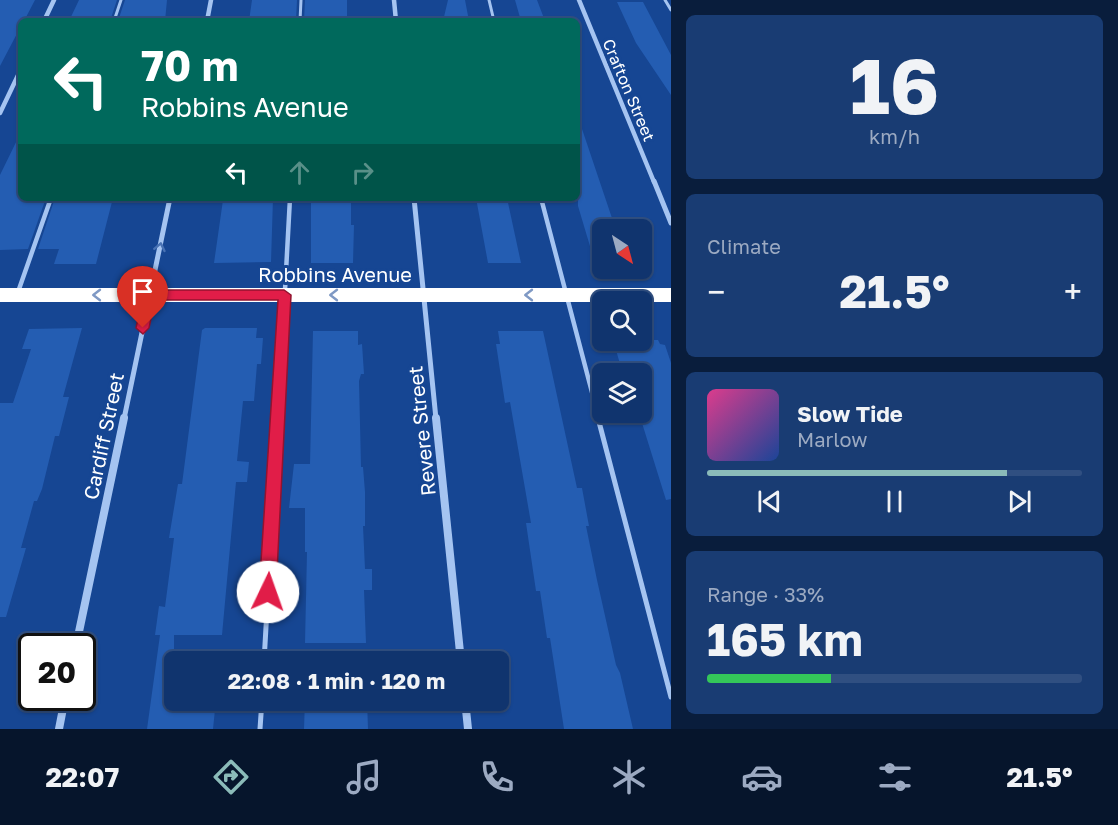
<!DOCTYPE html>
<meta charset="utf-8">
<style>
:root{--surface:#10346e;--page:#193c73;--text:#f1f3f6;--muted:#9caac2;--line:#304f81;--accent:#8bbbb9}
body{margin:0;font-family:"Golos Text",sans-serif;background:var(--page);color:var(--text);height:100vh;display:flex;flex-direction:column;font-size:22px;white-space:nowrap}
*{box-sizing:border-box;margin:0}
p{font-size:20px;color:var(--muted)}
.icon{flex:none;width:33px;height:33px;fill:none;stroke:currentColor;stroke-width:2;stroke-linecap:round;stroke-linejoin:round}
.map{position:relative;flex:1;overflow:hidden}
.details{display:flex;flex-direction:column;gap:15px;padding:15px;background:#091d3c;width:447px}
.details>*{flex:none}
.hud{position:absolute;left:18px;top:18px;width:562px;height:183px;border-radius:9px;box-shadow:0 2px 4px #0004,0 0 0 2px var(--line);background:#00695c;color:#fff;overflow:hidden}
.needle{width:39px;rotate:144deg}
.buttons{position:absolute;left:592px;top:219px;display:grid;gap:12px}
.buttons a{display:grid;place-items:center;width:60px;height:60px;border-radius:9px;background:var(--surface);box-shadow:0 2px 4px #0004,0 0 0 2px var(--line);font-size:30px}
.speed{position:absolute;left:18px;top:633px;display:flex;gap:12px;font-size:30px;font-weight:700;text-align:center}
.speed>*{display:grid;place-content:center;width:78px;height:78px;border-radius:50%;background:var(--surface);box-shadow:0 2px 4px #0004,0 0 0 2px var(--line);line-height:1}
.speed .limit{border:3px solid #111;border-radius:9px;background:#fff;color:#111}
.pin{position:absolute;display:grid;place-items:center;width:51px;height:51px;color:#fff;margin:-62px -26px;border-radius:50% 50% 50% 0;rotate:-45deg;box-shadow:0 0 6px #0007}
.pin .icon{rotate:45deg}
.me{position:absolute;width:66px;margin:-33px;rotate:3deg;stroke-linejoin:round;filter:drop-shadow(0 0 4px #0008)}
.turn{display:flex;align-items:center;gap:21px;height:126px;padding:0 24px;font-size:27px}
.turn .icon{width:78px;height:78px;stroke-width:2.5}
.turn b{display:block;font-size:42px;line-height:51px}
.lanes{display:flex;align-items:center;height:57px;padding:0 24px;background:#0003;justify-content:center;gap:30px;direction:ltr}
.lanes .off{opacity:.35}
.big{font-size:45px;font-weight:700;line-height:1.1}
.details .tile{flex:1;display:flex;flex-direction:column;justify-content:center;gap:9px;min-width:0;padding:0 21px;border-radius:9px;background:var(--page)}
.details .dial{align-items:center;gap:0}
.dial b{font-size:78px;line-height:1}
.song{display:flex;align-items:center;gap:18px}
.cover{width:72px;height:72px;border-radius:9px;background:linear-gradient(135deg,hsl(330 70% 55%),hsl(220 70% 35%))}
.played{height:6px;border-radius:3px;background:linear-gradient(90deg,var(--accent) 80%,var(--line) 80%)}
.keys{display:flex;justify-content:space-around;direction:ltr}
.heat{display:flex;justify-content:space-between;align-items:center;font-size:33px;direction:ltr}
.charge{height:9px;border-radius:4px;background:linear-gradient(90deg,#34c759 33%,var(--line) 0)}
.trip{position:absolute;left:164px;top:651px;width:345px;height:60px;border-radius:9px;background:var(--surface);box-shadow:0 2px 4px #0004,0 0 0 2px var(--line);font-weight:700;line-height:60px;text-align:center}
.menu{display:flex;height:96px;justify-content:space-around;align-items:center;background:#06152c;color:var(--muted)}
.menu .icon{width:42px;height:42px}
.menu .active{color:var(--accent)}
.menu b{font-size:27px;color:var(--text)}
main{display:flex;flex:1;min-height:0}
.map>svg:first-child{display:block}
</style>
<main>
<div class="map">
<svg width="671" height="729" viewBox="0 0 671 729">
<rect width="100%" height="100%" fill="#164693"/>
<path fill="#245db2" d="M0 0H35L24 21H21V26L0 66Z
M79 0H117L110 21H69Z
M125 0H167L165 21H118Z
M252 0H297L296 21H249Z
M305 0H347V21H304Z
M448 0H465L469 21H443Z
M515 0H537L545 21H521Z
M617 2H643L671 55V95L636 43Z
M578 126H581L616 230H603V272L598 273 578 206Z
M21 132V198H46L28 249 0 250V175Z
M55 198H113L96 264H54L59 249H38Z
M225 198H273L271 262 214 263 223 200Z
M351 198V225H354L353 263H311V199Z
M476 198H507L521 263H488Z
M82 328 63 397H69L59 436H55L42 489 37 501H34L21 548H26L6 617H0V403H13L31 349H22L29 329Z
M205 328H257L256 338H263L261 364H257L254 401H243L237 461 249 462 247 482H236L222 635H174V700H216L213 729H147L160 635H155L159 606 165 607 174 538H169L178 484H182L202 330Z
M313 331H358V345L362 344 364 374H361L359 381 361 467H363L365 492V526H363L365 569H372V590H364L366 643H305L307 552H305V508H289L294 464H310Z
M498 331H543L577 488H582L589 526H586L597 580 616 665 620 673 633 729H564L550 638H547L540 591H536L526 523H531L510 402 505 403 496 344H500Z
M613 340H658L660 344 665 345 671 363V499L666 500 642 423H638L636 412H642V374H623Z
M305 700H367L368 729H304Z"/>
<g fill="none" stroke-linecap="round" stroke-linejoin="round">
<path stroke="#a5c4f1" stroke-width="3" d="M489 0 494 21
M665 0 671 10
M114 21 121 0
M300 21 301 0"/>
<path stroke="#a5c4f1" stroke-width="4.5" d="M541 198 599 419
M18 292 51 198
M278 419 290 198"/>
<path stroke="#a5c4f1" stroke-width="5" d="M598 418 671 697
M264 662 278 418
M260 729 262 700"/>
<path stroke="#a5c4f1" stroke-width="4.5" d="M394 0 396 21
M579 0 654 182
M44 21 54 0
M207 21 211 0
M0 113 21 69"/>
<path stroke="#a5c4f1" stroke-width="5" d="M654 181 671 223
M414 198 436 419
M124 419 170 198"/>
<path stroke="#a5c4f1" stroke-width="8" d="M436 418 461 662
M76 646 124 418
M465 700 468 729
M59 729 65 698"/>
<path fill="#fff" fill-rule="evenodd" d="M0 288H671V302H0Z"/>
</g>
<defs><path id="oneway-chevron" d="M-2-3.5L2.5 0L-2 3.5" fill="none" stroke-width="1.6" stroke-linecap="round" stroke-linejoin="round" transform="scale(1.5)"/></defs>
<use stroke="#4872b4" href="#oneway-chevron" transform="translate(160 247) rotate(-78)"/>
<g stroke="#7f99c4">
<use href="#oneway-chevron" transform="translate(97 295) rotate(180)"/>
<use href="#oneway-chevron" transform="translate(334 295) rotate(180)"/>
<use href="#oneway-chevron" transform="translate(529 295) rotate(180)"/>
</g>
<path fill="#e11d48" stroke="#92132f" stroke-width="1.5" d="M150 290H284L291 295 276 592 274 598 268 601 262 598 259 592 278 300H155L149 328 143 334 136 328 143 295Z"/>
<g text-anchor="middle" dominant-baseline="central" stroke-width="6" stroke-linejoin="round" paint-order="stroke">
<g font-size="16" fill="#fff" stroke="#164693">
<text transform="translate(629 90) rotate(67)">Crafton Street</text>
</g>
<g font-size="20" fill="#fff" stroke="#164693">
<text x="335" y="274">Robbins Avenue</text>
<text transform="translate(421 431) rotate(-96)">Revere Street</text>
<text transform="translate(103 436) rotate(-78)">Cardiff Street</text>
</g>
</g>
</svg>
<div class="buttons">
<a><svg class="needle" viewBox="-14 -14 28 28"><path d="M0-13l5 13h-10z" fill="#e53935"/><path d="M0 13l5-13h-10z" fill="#9caac2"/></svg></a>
<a><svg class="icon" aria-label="search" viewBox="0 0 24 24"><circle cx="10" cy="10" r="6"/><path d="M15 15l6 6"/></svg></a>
<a><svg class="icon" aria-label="layers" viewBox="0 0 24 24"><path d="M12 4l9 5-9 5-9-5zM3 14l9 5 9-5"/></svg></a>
</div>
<div class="speed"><div class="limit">20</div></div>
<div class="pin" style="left:143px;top:328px;background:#d93025"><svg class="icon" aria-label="arrive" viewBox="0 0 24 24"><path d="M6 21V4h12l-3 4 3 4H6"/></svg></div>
<svg class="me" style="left:268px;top:592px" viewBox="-20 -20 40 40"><circle r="19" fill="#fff"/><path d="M0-13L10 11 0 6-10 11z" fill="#e11d48"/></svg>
<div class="trip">22:08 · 1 min · 120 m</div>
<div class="hud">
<div class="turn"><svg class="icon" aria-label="left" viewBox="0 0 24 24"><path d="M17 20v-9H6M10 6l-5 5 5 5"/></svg><div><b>70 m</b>Robbins Avenue</div></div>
<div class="lanes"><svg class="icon" aria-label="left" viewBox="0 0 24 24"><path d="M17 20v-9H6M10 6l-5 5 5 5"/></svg><svg class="icon off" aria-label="ahead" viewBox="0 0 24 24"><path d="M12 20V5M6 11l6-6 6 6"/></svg><svg class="icon off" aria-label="right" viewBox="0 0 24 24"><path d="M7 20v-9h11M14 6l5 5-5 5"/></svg></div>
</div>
</div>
<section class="details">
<div class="tile dial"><b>16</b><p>km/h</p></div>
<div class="tile"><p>Climate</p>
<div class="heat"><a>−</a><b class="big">21.5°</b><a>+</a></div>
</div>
<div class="tile">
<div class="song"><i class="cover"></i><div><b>Slow Tide</b><p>Marlow</p></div></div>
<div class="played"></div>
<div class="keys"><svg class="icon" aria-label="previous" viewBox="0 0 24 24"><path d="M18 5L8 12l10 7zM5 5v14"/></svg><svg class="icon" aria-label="pause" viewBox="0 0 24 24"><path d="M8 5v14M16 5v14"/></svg><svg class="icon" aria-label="next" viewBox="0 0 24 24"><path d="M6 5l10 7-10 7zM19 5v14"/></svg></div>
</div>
<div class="tile"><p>Range · 33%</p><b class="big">165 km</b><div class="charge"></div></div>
</section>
</main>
<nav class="menu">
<b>22:07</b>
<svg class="icon active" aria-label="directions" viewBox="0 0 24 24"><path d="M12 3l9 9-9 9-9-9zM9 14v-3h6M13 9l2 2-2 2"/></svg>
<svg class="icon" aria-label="music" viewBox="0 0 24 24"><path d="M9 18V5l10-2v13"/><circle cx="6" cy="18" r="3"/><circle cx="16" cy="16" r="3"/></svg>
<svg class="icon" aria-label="phone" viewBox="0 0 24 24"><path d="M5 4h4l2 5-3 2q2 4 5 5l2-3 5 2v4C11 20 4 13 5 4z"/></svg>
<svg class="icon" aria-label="climate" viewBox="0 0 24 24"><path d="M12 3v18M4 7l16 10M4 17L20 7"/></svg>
<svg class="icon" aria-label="car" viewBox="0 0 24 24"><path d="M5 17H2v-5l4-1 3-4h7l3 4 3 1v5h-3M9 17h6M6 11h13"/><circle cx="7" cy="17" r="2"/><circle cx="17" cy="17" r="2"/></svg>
<svg class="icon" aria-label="filters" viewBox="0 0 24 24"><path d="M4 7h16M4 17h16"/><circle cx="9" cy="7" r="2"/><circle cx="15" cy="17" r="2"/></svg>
<b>21.5°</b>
</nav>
